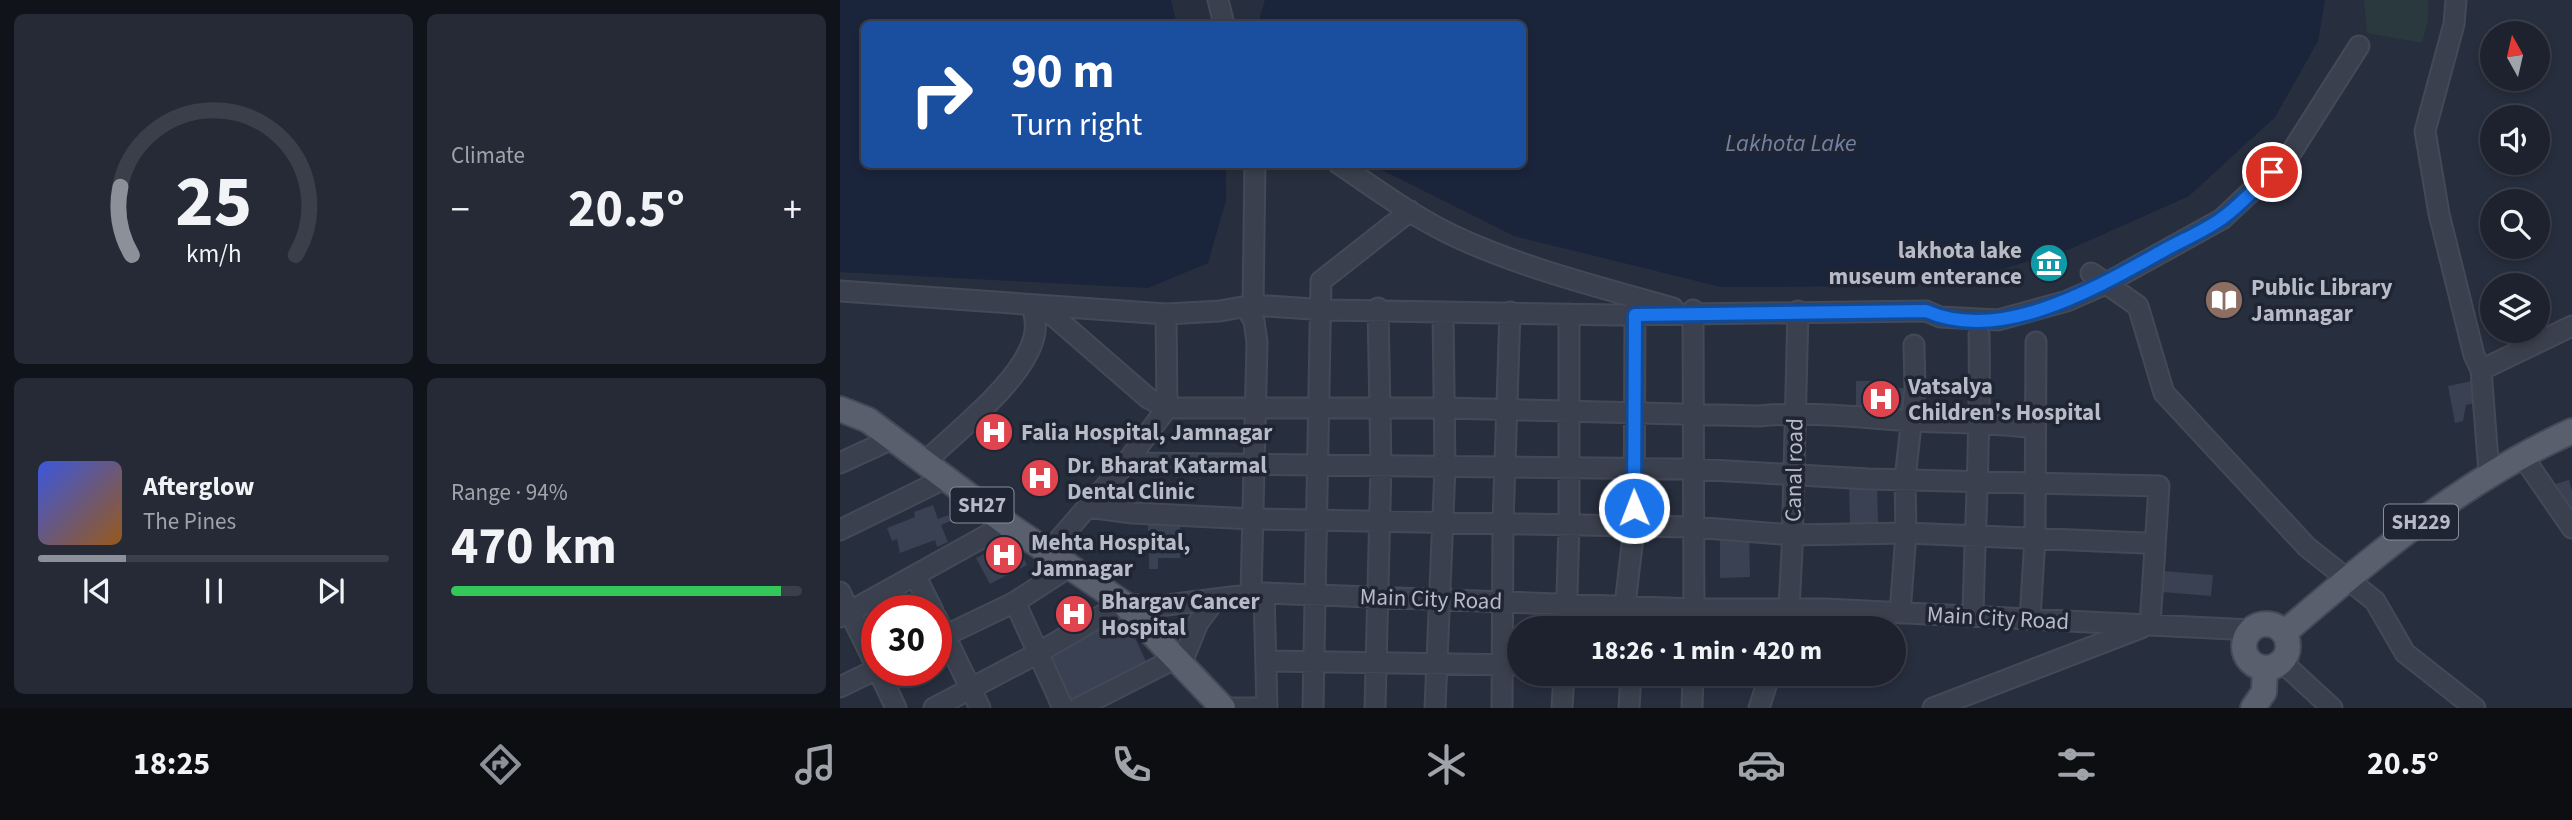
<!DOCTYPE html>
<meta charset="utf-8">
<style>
:root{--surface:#1d222e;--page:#252a36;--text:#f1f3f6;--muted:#a0a4aa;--line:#3b3f4a;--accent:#8c9099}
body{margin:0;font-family:"Source Sans 3",sans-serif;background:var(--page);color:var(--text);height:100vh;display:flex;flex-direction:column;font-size:26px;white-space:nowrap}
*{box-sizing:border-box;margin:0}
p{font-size:23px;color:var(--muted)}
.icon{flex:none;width:38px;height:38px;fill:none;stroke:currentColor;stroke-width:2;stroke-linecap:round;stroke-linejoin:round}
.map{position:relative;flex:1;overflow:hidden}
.panel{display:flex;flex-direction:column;gap:14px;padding:14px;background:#101319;width:840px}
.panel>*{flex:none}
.banner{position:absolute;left:21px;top:21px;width:665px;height:147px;border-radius:10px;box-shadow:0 4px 10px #0003,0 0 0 2px var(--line);background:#1a4fa0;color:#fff;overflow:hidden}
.needle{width:46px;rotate:352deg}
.controls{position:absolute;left:1640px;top:21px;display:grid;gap:14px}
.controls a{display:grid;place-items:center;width:70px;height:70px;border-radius:50%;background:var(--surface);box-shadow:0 4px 10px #0003,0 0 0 2px var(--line);font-size:35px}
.speed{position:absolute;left:21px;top:595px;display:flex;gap:14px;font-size:35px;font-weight:700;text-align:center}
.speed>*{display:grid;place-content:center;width:91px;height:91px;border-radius:50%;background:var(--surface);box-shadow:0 4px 10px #0003,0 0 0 2px var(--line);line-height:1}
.speed .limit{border:10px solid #d22;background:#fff;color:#111}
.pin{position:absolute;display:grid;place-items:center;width:60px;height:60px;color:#fff;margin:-30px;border:4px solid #fff;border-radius:50%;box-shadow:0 2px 7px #0007}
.me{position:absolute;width:77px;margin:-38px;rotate:359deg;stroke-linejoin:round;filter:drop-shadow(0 0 5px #0008)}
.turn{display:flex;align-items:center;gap:24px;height:147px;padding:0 35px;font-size:32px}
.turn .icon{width:91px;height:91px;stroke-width:2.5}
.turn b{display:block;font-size:49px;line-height:60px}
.big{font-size:52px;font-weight:700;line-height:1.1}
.panel .widget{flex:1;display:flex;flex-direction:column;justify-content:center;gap:10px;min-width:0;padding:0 24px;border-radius:10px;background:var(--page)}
.panel .dial{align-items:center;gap:0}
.dial svg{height:182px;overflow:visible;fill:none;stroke:var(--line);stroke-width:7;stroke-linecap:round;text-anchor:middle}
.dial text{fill:var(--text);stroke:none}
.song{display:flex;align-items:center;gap:21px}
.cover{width:84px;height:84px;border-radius:10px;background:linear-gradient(135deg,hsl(230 70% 55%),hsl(30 70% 35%))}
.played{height:7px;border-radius:4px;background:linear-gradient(90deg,var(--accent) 25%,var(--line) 25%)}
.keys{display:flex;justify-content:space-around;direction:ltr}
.heat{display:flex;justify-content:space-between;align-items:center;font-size:38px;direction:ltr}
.charge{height:10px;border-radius:5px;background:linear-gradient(90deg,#34c759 94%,var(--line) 0)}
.panel .tiles{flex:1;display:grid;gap:14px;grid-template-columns:repeat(2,1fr)}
.trip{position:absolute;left:667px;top:616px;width:399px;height:70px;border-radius:35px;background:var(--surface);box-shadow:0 4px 10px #0003,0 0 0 2px var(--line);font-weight:700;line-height:70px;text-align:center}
.dock{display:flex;height:112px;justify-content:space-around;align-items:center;background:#0c0e12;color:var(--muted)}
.dock .icon{width:49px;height:49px}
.dock .selected{color:var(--accent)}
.dock b{font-size:32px;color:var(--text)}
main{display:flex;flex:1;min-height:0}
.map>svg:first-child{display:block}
</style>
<main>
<section class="panel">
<div class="tiles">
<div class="widget dial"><svg viewBox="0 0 100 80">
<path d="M14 69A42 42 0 1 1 86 69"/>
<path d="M14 69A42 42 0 0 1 9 39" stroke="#8c9099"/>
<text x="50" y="56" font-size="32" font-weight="700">25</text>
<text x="50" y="72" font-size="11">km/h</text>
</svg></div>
<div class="widget"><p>Climate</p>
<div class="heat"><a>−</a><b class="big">20.5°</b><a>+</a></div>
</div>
<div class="widget">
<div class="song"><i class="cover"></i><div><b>Afterglow</b><p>The Pines</p></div></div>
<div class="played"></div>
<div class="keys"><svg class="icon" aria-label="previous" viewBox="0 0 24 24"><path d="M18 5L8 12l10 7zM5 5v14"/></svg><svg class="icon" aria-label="pause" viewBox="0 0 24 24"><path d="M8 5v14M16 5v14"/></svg><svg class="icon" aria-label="next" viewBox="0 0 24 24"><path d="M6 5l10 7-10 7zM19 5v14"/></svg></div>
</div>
<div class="widget"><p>Range · 94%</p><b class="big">470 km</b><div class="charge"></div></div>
</div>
</section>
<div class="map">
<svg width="1732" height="708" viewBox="0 0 1732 708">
<rect width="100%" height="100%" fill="#272e3d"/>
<path fill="#29393e" d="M1524 0H1588V21L1582 43 1527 33Z"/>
<path fill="#1a243b" d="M0 0H331L337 24H24V164L386 165V200L368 263 308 288 0 272Z
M425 0H1485L1478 41 1435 117 1349 196 1230 249 1148 273 1060 286 881 287 674 236 532 165 682 164V24H418Z"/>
<path fill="#394153" d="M1016 381H1043V388H1065V414H1016Z
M1632 381 1636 403 1626 405 1623 421 1615 423 1608 386Z
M157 414 171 427 151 447 138 433Z
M1729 480 1732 491V511L1712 485Z
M1037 485 1038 523 1010 524 1009 486Z
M93 505 98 519 108 515 111 521 101 525 108 542 97 547 95 540 60 553 57 539 52 541 47 528 75 517 74 512Z
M340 521V558H318V569H309V537H320L319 531H308V522Z
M909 532 910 577 880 578V533Z
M174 539 187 565 150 584 136 558Z
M1323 571 1373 575 1371 596 1322 592Z
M285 616 308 666 228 703 204 653Z"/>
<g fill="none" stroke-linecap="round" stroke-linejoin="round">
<g stroke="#444957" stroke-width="23">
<path id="minor" d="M378 0 384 24
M1616 0 1614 24 1585 131 1599 214 1634 355 1641 370 1649 473
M499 164C539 191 579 221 623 240 690 270 763 288 833 308
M1251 273 1298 306 1324 393 1467 547 1535 601 1565 653 1635 708
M0 291 326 314 380 311 413 305 487 310 774 315 1086 311 1100 317 1158 320 1227 301 1263 285 1382 219 1449 156 1519 46
M413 305 415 164
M202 306 308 398 327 408H606L919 416C971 411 1023 418 1076 421 1116 423 1155 423 1195 428
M406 307 414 321 417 342 411 595
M853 310 854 628
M1641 370 1732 326
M1681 454 1732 528
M85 462C117 431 183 381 194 337 197 326 195 316 192 305
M0 463 54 438
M286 463 854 469 1028 479 1319 486 1310 625
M248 507 292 513 413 519 853 527 953 535 1066 533 1304 543
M0 530 106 478
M209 551 286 463 327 408 326 314
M76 577 93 611
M0 592 37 668
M424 593 427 708
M175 602 223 708
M1060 613 1066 533 1065 479 1075 389 1074 345
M1133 616C1135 522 1141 429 1139 335
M0 617 167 524
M96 617 140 708
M1190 619 1195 538 1196 342
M726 628 729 526V314
M788 628 785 605 794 528 795 315
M943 628 949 609 952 550 958 311
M96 640 175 602 229 567
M426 661 679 665
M342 662 358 623 375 600
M1442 662 1492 708
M38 670 56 708
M0 687 37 669
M94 708 198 653 283 603 311 607 424 593 855 609H985L1412 630
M238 708 338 657
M381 708H427
M473 708 481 281 570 211
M535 708 541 466 538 308
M595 708 605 468 603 312
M662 708 663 524 670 312
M722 708 724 674
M789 708 791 674
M852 708 853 674
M919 708 930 674
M1093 708 1301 628"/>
</g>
<g stroke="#444957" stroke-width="28">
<path id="major" d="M0 409 28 420 167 524 283 603 383 708
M1404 646a22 22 0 1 1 44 0a22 22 0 1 1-44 0Z
M1444 633C1533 556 1624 480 1732 431
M1413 708 1424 692 1425 668"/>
</g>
<use href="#minor" stroke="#3a404d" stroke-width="19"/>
<use href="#major" stroke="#595f6d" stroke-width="24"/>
</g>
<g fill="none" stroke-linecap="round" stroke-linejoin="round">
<g stroke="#114b97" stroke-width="18">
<path id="route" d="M794 508 795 315 1086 311C1161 344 1256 288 1321 252 1340 241 1363 232 1381 219 1400 206 1416 187 1432 172"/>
</g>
<use href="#route" stroke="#1a73e8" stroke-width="12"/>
</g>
<defs>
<g id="museum-disc" transform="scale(2.0125)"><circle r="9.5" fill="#0f9aa8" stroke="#1f2533"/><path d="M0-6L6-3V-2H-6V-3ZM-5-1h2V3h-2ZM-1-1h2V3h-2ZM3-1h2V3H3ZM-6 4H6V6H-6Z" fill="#fff"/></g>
<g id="library-disc" transform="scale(2.0125)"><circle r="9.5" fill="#8d6e63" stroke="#1f2533"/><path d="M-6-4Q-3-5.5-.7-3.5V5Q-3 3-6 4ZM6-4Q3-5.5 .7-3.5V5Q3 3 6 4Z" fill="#fff"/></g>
<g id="hospital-disc" transform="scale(2.0125)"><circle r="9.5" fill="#e0444e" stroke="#1f2533"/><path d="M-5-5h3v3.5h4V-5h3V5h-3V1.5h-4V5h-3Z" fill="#fff"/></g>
</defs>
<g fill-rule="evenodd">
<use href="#museum-disc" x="1209" y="263"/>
<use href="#library-disc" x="1384" y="300"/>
<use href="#hospital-disc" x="1041" y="399"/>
<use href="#hospital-disc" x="154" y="432"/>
<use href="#hospital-disc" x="200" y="478"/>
<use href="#hospital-disc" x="164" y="555"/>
<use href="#hospital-disc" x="234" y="614"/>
</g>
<g text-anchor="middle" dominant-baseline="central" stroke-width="7" stroke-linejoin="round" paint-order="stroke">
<g fill="#1f2533" stroke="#898e9b" stroke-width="2">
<rect x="110.5" y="487.5" width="63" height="35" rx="5"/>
<rect x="1544" y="504.5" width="74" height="35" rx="5"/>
</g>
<g font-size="21" font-weight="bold" fill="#b7bbc8">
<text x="142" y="505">SH27</text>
<text x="1581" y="522">SH229</text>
</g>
<g font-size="23" font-weight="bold" fill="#b7bbc8" stroke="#1f2533" text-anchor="start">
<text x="1182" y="250" text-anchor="end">lakhota lake<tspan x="1182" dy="26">museum enterance</tspan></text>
<text x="1411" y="287">Public Library<tspan x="1411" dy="26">Jamnagar</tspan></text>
<text x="1068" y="386">Vatsalya<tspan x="1068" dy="26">Children's Hospital</tspan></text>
<text x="181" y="432">Falia Hospital, Jamnagar</text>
<text x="227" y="465">Dr. Bharat Katarmal<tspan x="227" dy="26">Dental Clinic</tspan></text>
<text x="191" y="542">Mehta Hospital,<tspan x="191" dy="26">Jamnagar</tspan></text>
<text x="261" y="601">Bhargav Cancer<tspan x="261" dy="26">Hospital</tspan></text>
</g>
<g font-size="23" fill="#b7bbc8" stroke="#1f2533">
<text transform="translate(954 470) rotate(-89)">Canal road</text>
<text transform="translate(591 599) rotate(2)">Main City Road</text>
<text transform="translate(1158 618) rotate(3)">Main City Road</text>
</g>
<g font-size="24" font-style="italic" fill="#7382a4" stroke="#1f2533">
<text x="951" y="143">Lakhota Lake</text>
</g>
</g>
</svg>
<div class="controls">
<a><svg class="needle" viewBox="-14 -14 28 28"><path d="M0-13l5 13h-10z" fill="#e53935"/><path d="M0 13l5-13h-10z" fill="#a0a4aa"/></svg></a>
<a><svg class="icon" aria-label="sound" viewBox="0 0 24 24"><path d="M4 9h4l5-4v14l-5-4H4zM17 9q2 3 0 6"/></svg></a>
<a><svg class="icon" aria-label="search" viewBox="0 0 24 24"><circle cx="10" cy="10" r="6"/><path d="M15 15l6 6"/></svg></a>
<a><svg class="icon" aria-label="layers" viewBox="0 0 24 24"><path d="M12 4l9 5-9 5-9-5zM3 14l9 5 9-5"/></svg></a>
</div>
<div class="speed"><div class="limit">30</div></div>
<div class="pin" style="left:1432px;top:172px;background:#d93025"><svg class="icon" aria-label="arrive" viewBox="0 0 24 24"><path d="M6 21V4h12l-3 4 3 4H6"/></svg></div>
<svg class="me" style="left:794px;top:508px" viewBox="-20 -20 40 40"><circle r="17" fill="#1a73e8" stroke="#fff" stroke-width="3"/><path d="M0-11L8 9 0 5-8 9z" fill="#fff"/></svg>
<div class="trip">18:26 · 1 min · 420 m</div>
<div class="banner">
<div class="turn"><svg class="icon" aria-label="right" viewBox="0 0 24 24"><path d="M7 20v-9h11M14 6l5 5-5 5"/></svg><div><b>90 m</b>Turn right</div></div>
</div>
</div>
</main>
<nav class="dock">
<b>18:25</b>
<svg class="icon selected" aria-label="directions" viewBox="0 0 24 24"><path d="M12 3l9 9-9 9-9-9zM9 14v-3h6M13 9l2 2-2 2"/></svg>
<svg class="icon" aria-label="music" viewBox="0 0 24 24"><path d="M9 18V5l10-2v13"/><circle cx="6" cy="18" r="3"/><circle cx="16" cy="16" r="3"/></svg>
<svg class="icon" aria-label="phone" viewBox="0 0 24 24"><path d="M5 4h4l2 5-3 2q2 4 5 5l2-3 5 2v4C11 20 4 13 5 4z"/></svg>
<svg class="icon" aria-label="climate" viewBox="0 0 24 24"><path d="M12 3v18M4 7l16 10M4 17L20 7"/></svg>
<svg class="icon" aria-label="car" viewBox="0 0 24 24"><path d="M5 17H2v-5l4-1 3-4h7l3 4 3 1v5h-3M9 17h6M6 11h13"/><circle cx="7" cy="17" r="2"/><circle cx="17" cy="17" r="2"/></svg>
<svg class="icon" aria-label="filters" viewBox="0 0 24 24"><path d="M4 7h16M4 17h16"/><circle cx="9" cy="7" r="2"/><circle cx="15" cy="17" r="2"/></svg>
<b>20.5°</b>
</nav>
